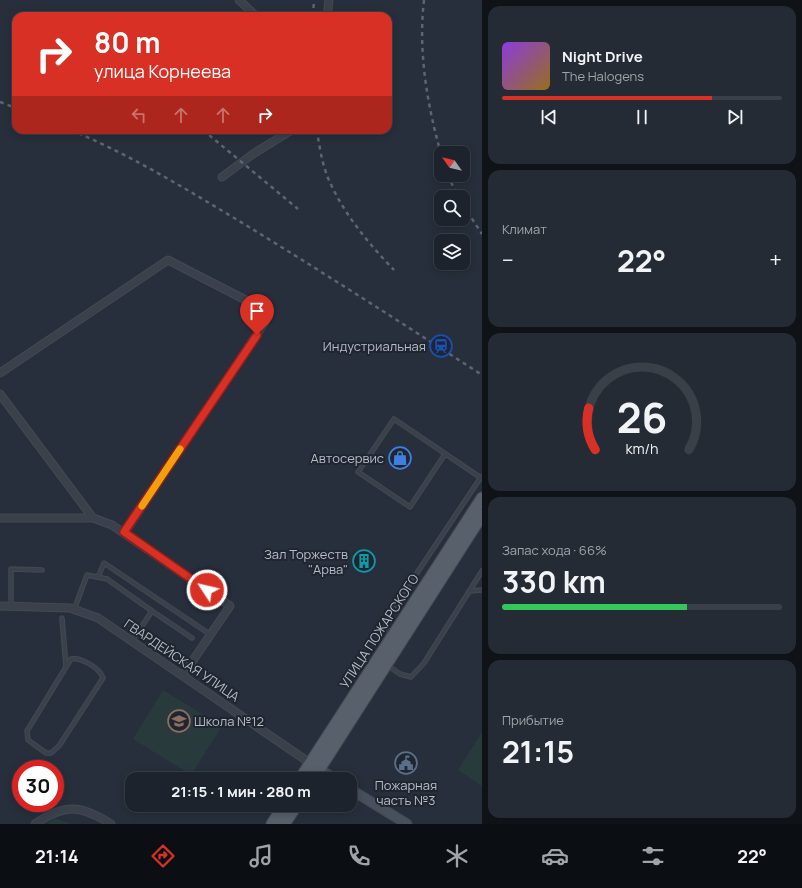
<!DOCTYPE html>
<html lang="ru">
<meta charset="utf-8">
<style>
:root{--surface:#1c232c;--page:#252b34;--text:#f1f3f6;--muted:#a0a4a9;--line:#3a4048;--accent:#d93025}
body{margin:0;font-family:Manrope,sans-serif;background:var(--page);color:var(--text);height:100vh;display:flex;flex-direction:column;font-size:15px;white-space:nowrap}
*{box-sizing:border-box;margin:0}
p{font-size:13px;color:var(--muted)}
.icon{flex:none;width:22px;height:22px;fill:none;stroke:currentColor;stroke-width:2;stroke-linecap:round;stroke-linejoin:round}
.map{position:relative;flex:1;overflow:hidden}
.sheet{display:flex;flex-direction:column;gap:6px;padding:6px;background:#0f1318;width:320px}
.sheet>*{flex:none}
.banner{position:absolute;left:12px;top:12px;width:380px;height:122px;border-radius:12px;box-shadow:0 2px 10px #0003,0 0 0 1px var(--line);background:#d93025;color:#fff;overflow:hidden}
.needle{width:26px;rotate:304deg}
.controls{position:absolute;left:434px;top:146px;display:grid;gap:8px}
.controls a{display:grid;place-items:center;width:36px;height:36px;border-radius:8px;background:var(--surface);box-shadow:0 2px 10px #0003,0 0 0 1px var(--line);font-size:20px}
.speed{position:absolute;left:12px;top:760px;display:flex;gap:8px;font-size:20px;font-weight:700;text-align:center}
.speed>*{display:grid;place-content:center;width:52px;height:52px;border-radius:50%;background:var(--surface);box-shadow:0 2px 10px #0003,0 0 0 1px var(--line);line-height:1}
.speed .limit{border:6px solid #d22;background:#fff;color:#111}
.pin{position:absolute;display:grid;place-items:center;width:34px;height:34px;color:#fff;margin:-41px -17px;border-radius:50% 50% 50% 0;rotate:-45deg;box-shadow:0 0 4px #0007}
.pin .icon{rotate:45deg}
.me{position:absolute;width:44px;margin:-22px;rotate:305deg;stroke-linejoin:round;filter:drop-shadow(0 0 3px #0008)}
.turn{display:flex;align-items:center;gap:14px;height:84px;padding:0 16px;font-size:18px}
.turn .icon{width:52px;height:52px;stroke-width:2.5}
.turn b{display:block;font-size:28px;line-height:34px}
.lanes{display:flex;align-items:center;height:38px;padding:0 16px;background:#0003;justify-content:center;gap:20px;direction:ltr}
.lanes .off{opacity:.35}
.big{font-size:30px;font-weight:700;line-height:1.1}
.sheet .widget{flex:1;display:flex;flex-direction:column;justify-content:center;gap:6px;min-width:0;padding:0 14px;border-radius:12px;background:var(--page)}
.sheet .dial{align-items:center;gap:0}
.dial svg{height:104px;overflow:visible;fill:none;stroke:var(--line);stroke-width:7;stroke-linecap:round;text-anchor:middle}
.dial text{fill:var(--text);stroke:none}
.song{display:flex;align-items:center;gap:12px}
.cover{width:48px;height:48px;border-radius:6px;background:linear-gradient(135deg,hsl(270 70% 55%),hsl(40 70% 35%))}
.played{height:4px;border-radius:2px;background:linear-gradient(90deg,var(--accent) 75%,var(--line) 75%)}
.keys{display:flex;justify-content:space-around;direction:ltr}
.heat{display:flex;justify-content:space-between;align-items:center;font-size:22px;direction:ltr}
.charge{height:6px;border-radius:3px;background:linear-gradient(90deg,#34c759 66%,var(--line) 0)}
.trip{position:absolute;left:125px;top:772px;width:232px;height:40px;border-radius:12px;background:var(--surface);box-shadow:0 2px 10px #0003,0 0 0 1px var(--line);font-weight:700;line-height:40px;text-align:center}
.tab-bar{display:flex;height:64px;justify-content:space-around;align-items:center;background:#0b0e12;color:var(--muted)}
.tab-bar .icon{width:28px;height:28px}
.tab-bar .selected{color:var(--accent)}
.tab-bar b{font-size:18px;color:var(--text)}
main{display:flex;flex:1;min-height:0}
.map>svg:first-child{display:block}
</style>
<main>
<div class="map">
<svg width="482" height="824" viewBox="0 0 482 824">
<rect width="100%" height="100%" fill="#262f3b"/>
<path fill="#283a3c" d="M163 690 222 726 191 775 133 739Z
M482 732V786L458 770Z
M55 818 72 824H46Z"/>
<g fill="none" stroke-linecap="round" stroke-linejoin="round">
<g stroke="#434a54" stroke-width="5.5">
<path id="lane" d="M445 454 410 507 358 472 394 419 481 478
M98 577 104 563 211 635
M469 591 482 590
M11 607V569L42 570
M74 610 87 575 107 579 152 611
M62 618 66 667 27 731 28 740 46 753H51L59 746 103 678C100 668 81 657 71 659L66 667
M390 635 385 621 481 477
M132 641 152 611 192 638
M387 665 400 674 411 677 424 663 482 571"/>
</g>
<g stroke="#434a54" stroke-width="9">
<path id="street" d="M239 0 256 16
M327 16 329 0
M222 177 253 154 292 130
M0 373 168 260 263 309 265 322 125 532
M0 394 93 518
M0 518H93L112 525 230 606 183 675
M0 606 70 608 98 618 310 763
M35 824C65 803 81 805 111 824"/>
</g>
<g stroke="#434a54" stroke-width="11">
<path id="secondary" d="M314 766 335 779
M350 789 407 824"/>
</g>
<g stroke="#434a54" stroke-width="13">
<path id="primary" d="M300 779 482 498
M313 779 482 515
M272 824 284 805
M284 824 297 805"/>
</g>
<use href="#lane" stroke="#3a414b" stroke-width="3.5"/>
<use href="#street" stroke="#3a414b" stroke-width="7"/>
<use href="#secondary" stroke="#48505e" stroke-width="9"/>
<use href="#primary" stroke="#58606b" stroke-width="11"/>
<path stroke="#5c6572" stroke-width="2.5" stroke-dasharray="4 4" stroke-linecap="butt" d="M424 0C418 51 427 104 441 154
M313 16 314 0
M0 102 16 108
M71 130C133 156 191 192 249 227 327 275 405 325 482 375
M203 130 298 209
M317 130C319 145 322 163 328 178 343 213 368 243 394 270
M447 175 459 197
M463 205 482 234"/>
</g>
<g fill="none" stroke-linecap="round" stroke-linejoin="round">
<g stroke="#8d1f18" stroke-width="10">
<path id="route" d="M207 590 124 532 257 335"/>
</g>
<use href="#route" stroke="#d93025" stroke-width="7"/>
<path stroke="#f59e0b" stroke-width="7" d="M142 506 180 449"/>
</g>
<defs>
<g id="station-ring" transform="scale(1.15)"><circle r="9.5" fill="#1f2630" stroke="#1a4fb4" stroke-width="1.5"/><path d="M-3-6H3Q5-6 5-4V2Q5 4 3 4L4.5 6H3L1.5 4h-3L-3 6H-4.5L-3 4Q-5 4-5 2V-4Q-5-6-3-6ZM-3.5-4v3h7v-3ZM-3.5 1v1.5H-2V1ZM2 1v1.5H3.5V1Z" fill="#1a4fb4"/></g>
<g id="shop-ring" transform="scale(1.15)"><circle r="9.5" fill="#1f2630" stroke="#3f7fe0" stroke-width="1.5"/><path d="M-5-2.5h2.3a2.7 3.5 0 0 1 5.4 0H5L5.5 6h-11ZM-1.5-2.5h3a1.5 2.3 0 0 0-3 0Z" fill="#3f7fe0"/></g>
<g id="building-ring" transform="scale(1.15)"><circle r="9.5" fill="#1f2630" stroke="#0f9aa8" stroke-width="1.5"/><path d="M-4-6H4V6H1V3H-1V6H-4ZM-2.5-4.3h1.7v1.8h-1.7ZM.8-4.3h1.7v1.8H.8ZM-2.5-1h1.7V.8h-1.7ZM.8-1h1.7V.8H.8Z" fill="#0f9aa8"/></g>
<g id="school-ring" transform="scale(1.15)"><circle r="9.5" fill="#1f2630" stroke="#8d6e63" stroke-width="1.5"/><path d="M0-5L7-2L0 1L-7-2ZM-4 1L0 2.5L4 1V4Q0 6-4 4Z" fill="#8d6e63"/></g>
<g id="civic-ring" transform="scale(1.15)"><circle r="9.5" fill="#1f2630" stroke="#5c6f8a" stroke-width="1.5"/><path d="M-.6-6.5H3V-4.5H.6V-3L4-1V1h2V6H-6V1h2V-1L-.6-3ZM-1.2 2.5V6h2.4V2.5Z" fill="#5c6f8a"/></g>
</defs>
<g fill-rule="evenodd">
<use href="#station-ring" x="441" y="346"/>
<use href="#shop-ring" x="400" y="458"/>
<use href="#building-ring" x="364" y="561"/>
<use href="#school-ring" x="179" y="721"/>
<use href="#civic-ring" x="406" y="763"/>
</g>
<g text-anchor="middle" dominant-baseline="central" stroke-width="4" stroke-linejoin="round" paint-order="stroke">
<g font-size="13" fill="#b5bcc6" stroke="#1f2630" text-anchor="end">
<text x="426" y="346">Индустриальная</text>
<text x="384" y="458">Автосервис</text>
<text x="348" y="554">Зал Торжеств<tspan x="348" dy="15">"Арва"</tspan></text>
<text x="194" y="721" text-anchor="start">Школа №12</text>
<text x="406" y="785" text-anchor="middle">Пожарная<tspan x="406" dy="15">часть №3</tspan></text>
</g>
<g font-size="13" fill="#b5bcc6" stroke="#1f2630">
<text transform="translate(379 631) rotate(-57)">УЛИЦА ПОЖАРСКОГО</text>
<text transform="translate(182 660) rotate(34)">ГВАРДЕЙСКАЯ УЛИЦА</text>
</g>
</g>
</svg>
<div class="controls">
<a><svg class="needle" viewBox="-14 -14 28 28"><path d="M0-13l5 13h-10z" fill="#e53935"/><path d="M0 13l5-13h-10z" fill="#a0a4a9"/></svg></a>
<a><svg class="icon" aria-label="search" viewBox="0 0 24 24"><circle cx="10" cy="10" r="6"/><path d="M15 15l6 6"/></svg></a>
<a><svg class="icon" aria-label="layers" viewBox="0 0 24 24"><path d="M12 4l9 5-9 5-9-5zM3 14l9 5 9-5"/></svg></a>
</div>
<div class="speed"><div class="limit">30</div></div>
<div class="pin" style="left:257px;top:335px;background:#d93025"><svg class="icon" aria-label="arrive" viewBox="0 0 24 24"><path d="M6 21V4h12l-3 4 3 4H6"/></svg></div>
<svg class="me" style="left:207px;top:590px" viewBox="-20 -20 40 40"><circle r="17" fill="#d93025" stroke="#fff" stroke-width="3"/><path d="M0-11L8 9 0 5-8 9z" fill="#fff"/></svg>
<div class="trip">21:15 · 1 мин · 280 m</div>
<div class="banner">
<div class="turn"><svg class="icon" aria-label="right" viewBox="0 0 24 24"><path d="M7 20v-9h11M14 6l5 5-5 5"/></svg><div><b>80 m</b>улица Корнеева</div></div>
<div class="lanes"><svg class="icon off" aria-label="left" viewBox="0 0 24 24"><path d="M17 20v-9H6M10 6l-5 5 5 5"/></svg><svg class="icon off" aria-label="ahead" viewBox="0 0 24 24"><path d="M12 20V5M6 11l6-6 6 6"/></svg><svg class="icon off" aria-label="ahead" viewBox="0 0 24 24"><path d="M12 20V5M6 11l6-6 6 6"/></svg><svg class="icon" aria-label="right" viewBox="0 0 24 24"><path d="M7 20v-9h11M14 6l5 5-5 5"/></svg></div>
</div>
</div>
<section class="sheet">
<div class="widget">
<div class="song"><i class="cover"></i><div><b>Night Drive</b><p>The Halogens</p></div></div>
<div class="played"></div>
<div class="keys"><svg class="icon" aria-label="previous" viewBox="0 0 24 24"><path d="M18 5L8 12l10 7zM5 5v14"/></svg><svg class="icon" aria-label="pause" viewBox="0 0 24 24"><path d="M8 5v14M16 5v14"/></svg><svg class="icon" aria-label="next" viewBox="0 0 24 24"><path d="M6 5l10 7-10 7zM19 5v14"/></svg></div>
</div>
<div class="widget"><p>Климат</p>
<div class="heat"><a>−</a><b class="big">22°</b><a>+</a></div>
</div>
<div class="widget dial"><svg viewBox="0 0 100 80">
<path d="M14 69A42 42 0 1 1 86 69"/>
<path d="M14 69A42 42 0 0 1 9 37" stroke="#d93025"/>
<text x="50" y="56" font-size="32" font-weight="700">26</text>
<text x="50" y="72" font-size="11">km/h</text>
</svg></div>
<div class="widget"><p>Запас хода · 66%</p><b class="big">330 km</b><div class="charge"></div></div>
<div class="widget"><p>Прибытие</p><b class="big">21:15</b></div>
</section>
</main>
<nav class="tab-bar">
<b>21:14</b>
<svg class="icon selected" aria-label="directions" viewBox="0 0 24 24"><path d="M12 3l9 9-9 9-9-9zM9 14v-3h6M13 9l2 2-2 2"/></svg>
<svg class="icon" aria-label="music" viewBox="0 0 24 24"><path d="M9 18V5l10-2v13"/><circle cx="6" cy="18" r="3"/><circle cx="16" cy="16" r="3"/></svg>
<svg class="icon" aria-label="phone" viewBox="0 0 24 24"><path d="M5 4h4l2 5-3 2q2 4 5 5l2-3 5 2v4C11 20 4 13 5 4z"/></svg>
<svg class="icon" aria-label="climate" viewBox="0 0 24 24"><path d="M12 3v18M4 7l16 10M4 17L20 7"/></svg>
<svg class="icon" aria-label="car" viewBox="0 0 24 24"><path d="M5 17H2v-5l4-1 3-4h7l3 4 3 1v5h-3M9 17h6M6 11h13"/><circle cx="7" cy="17" r="2"/><circle cx="17" cy="17" r="2"/></svg>
<svg class="icon" aria-label="filters" viewBox="0 0 24 24"><path d="M4 7h16M4 17h16"/><circle cx="9" cy="7" r="2"/><circle cx="15" cy="17" r="2"/></svg>
<b>22°</b>
</nav>
